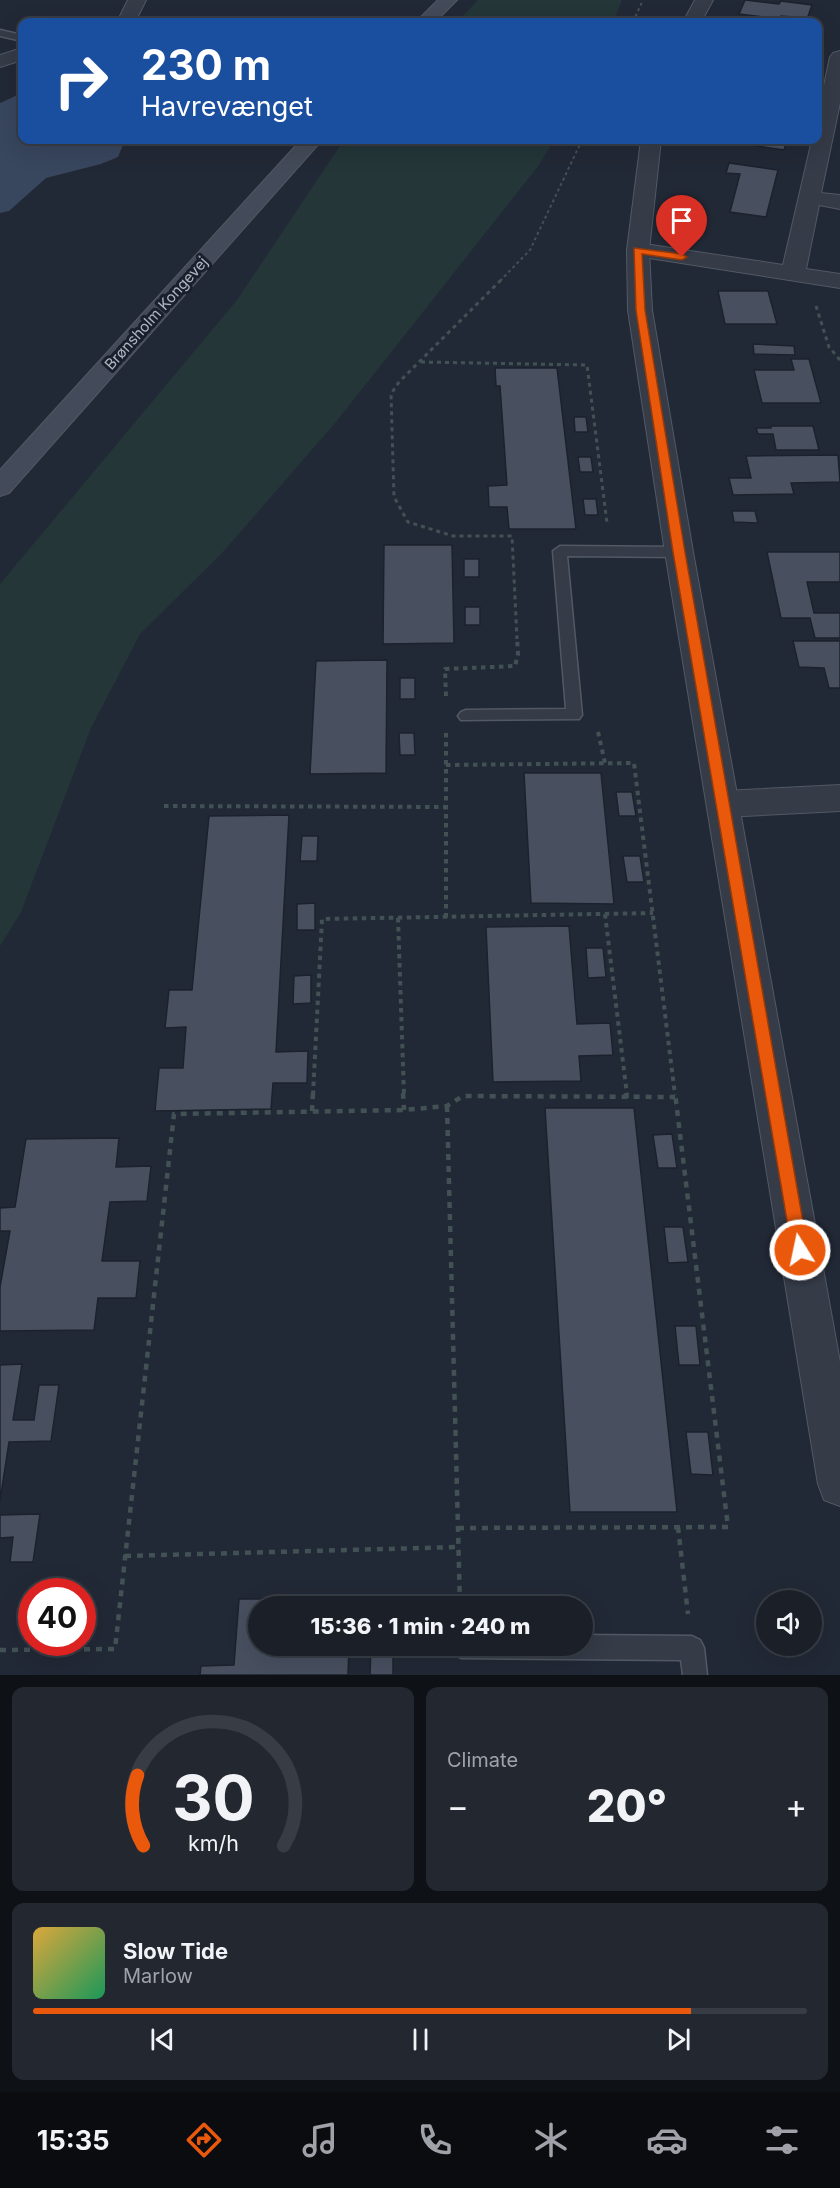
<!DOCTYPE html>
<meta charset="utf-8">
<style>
:root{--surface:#1a1f28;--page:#232730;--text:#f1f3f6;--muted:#9fa2a8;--line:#383d45;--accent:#ea580c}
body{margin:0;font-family:Inter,sans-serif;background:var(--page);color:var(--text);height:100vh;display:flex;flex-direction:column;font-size:22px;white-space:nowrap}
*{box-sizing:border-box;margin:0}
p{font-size:20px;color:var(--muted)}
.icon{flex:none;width:33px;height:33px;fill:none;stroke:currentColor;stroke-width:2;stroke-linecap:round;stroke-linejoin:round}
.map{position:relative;height:1675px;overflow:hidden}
.side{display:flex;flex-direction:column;gap:12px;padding:12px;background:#0e1116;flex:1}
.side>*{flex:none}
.top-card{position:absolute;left:18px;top:18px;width:804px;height:126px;border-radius:12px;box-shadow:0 6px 24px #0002,0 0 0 2px var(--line);background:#1a4fa0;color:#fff;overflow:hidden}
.controls{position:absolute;left:756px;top:1590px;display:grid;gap:12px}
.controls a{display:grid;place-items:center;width:66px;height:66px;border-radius:50%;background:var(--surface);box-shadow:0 6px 24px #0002,0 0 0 2px var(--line);font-size:30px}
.speed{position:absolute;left:18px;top:1578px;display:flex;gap:12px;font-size:30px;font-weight:700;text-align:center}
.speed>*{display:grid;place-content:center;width:78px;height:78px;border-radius:50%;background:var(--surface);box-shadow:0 6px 24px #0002,0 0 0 2px var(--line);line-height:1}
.speed .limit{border:9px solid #d22;background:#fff;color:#111}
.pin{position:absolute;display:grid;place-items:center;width:51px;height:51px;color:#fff;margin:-62px -26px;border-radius:50% 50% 50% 0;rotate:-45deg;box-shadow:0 0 6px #0007}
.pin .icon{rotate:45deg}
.me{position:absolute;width:66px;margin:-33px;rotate:350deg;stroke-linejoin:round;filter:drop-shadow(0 0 4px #0008)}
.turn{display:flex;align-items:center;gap:21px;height:126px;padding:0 24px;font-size:27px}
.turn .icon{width:78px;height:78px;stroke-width:2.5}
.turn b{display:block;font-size:42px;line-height:51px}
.big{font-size:45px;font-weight:800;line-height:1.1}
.side .widget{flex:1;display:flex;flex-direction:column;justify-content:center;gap:9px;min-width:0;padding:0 21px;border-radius:12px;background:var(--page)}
.side .dial{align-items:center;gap:0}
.dial svg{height:156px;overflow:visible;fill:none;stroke:var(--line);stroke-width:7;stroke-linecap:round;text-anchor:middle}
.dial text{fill:var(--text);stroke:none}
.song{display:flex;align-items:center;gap:18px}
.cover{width:72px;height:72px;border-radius:9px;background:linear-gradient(135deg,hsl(40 70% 55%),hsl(150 70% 35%))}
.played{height:6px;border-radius:3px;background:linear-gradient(90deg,var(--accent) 85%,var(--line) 85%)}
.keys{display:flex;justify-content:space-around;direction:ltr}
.heat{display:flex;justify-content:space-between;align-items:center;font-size:33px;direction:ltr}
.side .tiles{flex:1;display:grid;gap:12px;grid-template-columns:1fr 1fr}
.widget:last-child{grid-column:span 2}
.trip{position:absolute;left:248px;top:1596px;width:345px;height:60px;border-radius:30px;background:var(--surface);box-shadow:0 6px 24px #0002,0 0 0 2px var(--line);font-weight:800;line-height:60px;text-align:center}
.dock{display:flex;height:96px;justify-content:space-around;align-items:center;background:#0a0c10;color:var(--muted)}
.dock .icon{width:42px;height:42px}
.dock .active{color:var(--accent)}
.dock b{font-size:27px;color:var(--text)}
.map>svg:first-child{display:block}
</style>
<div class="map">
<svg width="840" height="1675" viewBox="0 0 840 1675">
<rect width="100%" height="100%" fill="#222936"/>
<path fill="#243638" d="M478 0H622L613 22H457Z
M344 140H554L539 165 336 422 222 553 140 634 91 728 21 912 0 946V584L237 300Z"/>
<path fill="#38465e" d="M22 93V140H125L118 157 101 164 46 178 9 211 0 213V103Z"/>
<path fill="#485060" stroke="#1c222d" stroke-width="1.5" d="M745 0 779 4 781 1 812 5 806 22H800L791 21 793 17 781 16 780 19 739 14Z
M732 140H787L784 150 731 142Z
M729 163 778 170 766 217 730 212 740 174 726 173Z
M718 291H768L777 324H725Z
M753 344 794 346 795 355 754 354Z
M791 359H809L821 403H762L754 370H794Z
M495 368H557L576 529H509L507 507H489L488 486 507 485 500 386H496Z
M574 417H586L588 432H575Z
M771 426H813L819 450H776L773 434H758L756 428H771Z
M838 455 840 482 791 483 794 494 733 495 729 478H751L746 456Z
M578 457H591L593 472H580Z
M583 499H596L598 515H585Z
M732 511H755L758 523 734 522Z
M384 545H452L454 643 383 644Z
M767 552H840V582H807L814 613H840V638H815L810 618H781Z
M464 559H479V577H464Z
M465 607H480V625H465Z
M793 641H840V688H829L824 668 799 667Z
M387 660 386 773 310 774 316 661Z
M400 678H415V699H400Z
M399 733H414L415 755H400Z
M524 773H601L614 904 531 903Z
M616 792H632L636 816H619Z
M289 815 276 1052 308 1051 307 1083H273L271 1109 155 1111 159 1068H183L186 1027 165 1028 169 990H192L209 816Z
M302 836H318L317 861H300Z
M623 856H640L644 882H627Z
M315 903V930H297V904Z
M569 926 577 1024 610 1023 613 1055 579 1056 581 1081 493 1082 486 927Z
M586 948H603L606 977 588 978Z
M311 975V1003L293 1004 294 976Z
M545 1108H634L677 1512H570Z
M672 1134 677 1168H658L653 1135Z
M119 1138 116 1167 151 1166 147 1201 110 1202 102 1261H140L136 1298H98L94 1330 0 1331V1287L10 1231H0V1208L15 1207 26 1139Z
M664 1227H683L688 1262 668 1263Z
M675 1326H696L700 1365H679Z
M22 1364 13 1420H34L39 1385H59L51 1441 9 1442 0 1501V1365Z
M686 1432H708L713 1475 691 1474Z
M40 1514 33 1562H10L13 1537 0 1538V1515Z
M239 1599H350V1606H258V1646H349L348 1675H200L201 1666 234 1665Z
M371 1646H393V1675H370Z"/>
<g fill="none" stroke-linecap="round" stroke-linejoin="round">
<g stroke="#525964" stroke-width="3">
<path id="service" d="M0 30 22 35V41L0 36Z
M560 546 679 547 686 552 679 557 567 556 582 715 579 719 461 720 458 716 461 712 466 710 566 709 553 551Z
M582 1635 692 1636 700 1640 704 1648 707 1675H683L681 1660 461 1658 453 1654 449 1646H582Z"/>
</g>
<g stroke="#525964" stroke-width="2">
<path id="minor" d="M128 0H146L135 22H117Z
M22 48V60L0 67V55Z
M840 51V103L821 193 840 195V209L819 205 806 269 840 274V288L630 255 627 250 630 245 638 243 783 265 812 140H818V114L830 57 833 53Z
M840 785V811L724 817 713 813 708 804 713 795 724 791Z"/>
</g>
<g stroke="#525964" stroke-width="2">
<path id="tertiary" d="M695 0H713L701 22H683Z
M641 140H661L649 250 652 310 693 552 840 1362V1506L824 1500 818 1484 665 552 628 310 627 250Z"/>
</g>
<g stroke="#525964" stroke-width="2">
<path id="secondary" d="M438 0H457L435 22H416Z
M301 140H322L9 493 0 496V470Z"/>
</g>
<path stroke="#415154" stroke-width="2" stroke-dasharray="3 3" stroke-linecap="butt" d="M633 22 643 0
M500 281 530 250 582 140"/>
<path stroke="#415154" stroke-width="3" stroke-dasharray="4 4" stroke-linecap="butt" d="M501 280 399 382 391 394 394 497 408 522 453 536H512L517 639
M816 306 829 347 840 360
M421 362 587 365 607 523"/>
<path stroke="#415154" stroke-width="4" stroke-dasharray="4.5 4.5" stroke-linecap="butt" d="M446 696 445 669 515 666 518 654 517 637
M598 732 605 763
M446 733V918
M446 765 634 763 675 1095
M164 806 447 807
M605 914 627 1095
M398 918 404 1095
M313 1095 322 919 653 913"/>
<path stroke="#415154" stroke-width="4.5" stroke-dasharray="6 6" stroke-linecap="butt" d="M403 1093 404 1110
M626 1093 627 1098
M447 1106 460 1606
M312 1111 313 1093
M678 1527 688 1614
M458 1528 728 1527 675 1093
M125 1556 459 1547
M0 1650 115 1649 174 1114 404 1110 447 1106 463 1096 675 1097"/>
<use href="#service" fill="#353b47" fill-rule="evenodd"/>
<use href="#minor" fill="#353b47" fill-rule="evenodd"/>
<use href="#tertiary" fill="#353b47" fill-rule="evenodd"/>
<use href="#secondary" fill="#434a59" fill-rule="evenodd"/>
</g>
<path fill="#ea580c" stroke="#983908" stroke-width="1.5" d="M634 248 682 254 687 257 682 260 642 254 645 310 685 552 808 1250 806 1255 800 1258 794 1255 792 1250 673 552 636 310Z"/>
<g text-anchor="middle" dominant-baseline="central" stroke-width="6" stroke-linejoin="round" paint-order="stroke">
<g font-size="15" fill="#afb6c3" stroke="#1a202b">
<text transform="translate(156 313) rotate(-48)">Brønsholm Kongevej</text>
</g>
</g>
</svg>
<div class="controls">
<a><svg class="icon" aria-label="sound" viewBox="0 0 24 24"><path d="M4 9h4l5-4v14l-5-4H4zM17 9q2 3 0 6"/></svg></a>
</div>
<div class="speed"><div class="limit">40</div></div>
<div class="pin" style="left:682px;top:257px;background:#d93025"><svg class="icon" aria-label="arrive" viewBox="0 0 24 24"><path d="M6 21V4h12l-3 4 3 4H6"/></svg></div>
<svg class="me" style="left:800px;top:1250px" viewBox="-20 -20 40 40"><circle r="17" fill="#ea580c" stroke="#fff" stroke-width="3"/><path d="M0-11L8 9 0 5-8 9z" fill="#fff"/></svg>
<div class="trip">15:36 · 1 min · 240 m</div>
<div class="top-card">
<div class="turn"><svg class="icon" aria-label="right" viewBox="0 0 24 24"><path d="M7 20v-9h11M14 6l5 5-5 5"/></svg><div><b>230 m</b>Havrevænget</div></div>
</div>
</div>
<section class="side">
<div class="tiles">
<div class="widget dial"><svg viewBox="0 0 100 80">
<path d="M14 69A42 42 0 1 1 86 69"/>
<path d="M14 69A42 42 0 0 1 11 33" stroke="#ea580c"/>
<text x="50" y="56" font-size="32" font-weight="700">30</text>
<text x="50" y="72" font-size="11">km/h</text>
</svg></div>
<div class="widget"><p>Climate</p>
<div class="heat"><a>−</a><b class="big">20°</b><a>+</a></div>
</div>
<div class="widget">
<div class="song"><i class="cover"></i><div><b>Slow Tide</b><p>Marlow</p></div></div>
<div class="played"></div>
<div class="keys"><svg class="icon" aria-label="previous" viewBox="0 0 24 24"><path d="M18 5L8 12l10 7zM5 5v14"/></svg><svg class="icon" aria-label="pause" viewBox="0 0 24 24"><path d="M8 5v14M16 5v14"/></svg><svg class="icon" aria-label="next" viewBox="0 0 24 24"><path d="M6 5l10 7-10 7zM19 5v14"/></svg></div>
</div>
</div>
</section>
<nav class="dock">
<b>15:35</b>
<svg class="icon active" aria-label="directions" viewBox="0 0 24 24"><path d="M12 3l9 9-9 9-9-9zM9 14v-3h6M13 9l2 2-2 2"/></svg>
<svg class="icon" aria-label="music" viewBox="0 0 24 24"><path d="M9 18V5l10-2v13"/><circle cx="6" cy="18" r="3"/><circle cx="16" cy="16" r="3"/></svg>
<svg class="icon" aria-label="phone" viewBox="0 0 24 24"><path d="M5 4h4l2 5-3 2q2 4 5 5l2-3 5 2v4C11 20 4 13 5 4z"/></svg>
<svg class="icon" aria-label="climate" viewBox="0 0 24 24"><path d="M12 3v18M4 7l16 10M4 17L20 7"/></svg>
<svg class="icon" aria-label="car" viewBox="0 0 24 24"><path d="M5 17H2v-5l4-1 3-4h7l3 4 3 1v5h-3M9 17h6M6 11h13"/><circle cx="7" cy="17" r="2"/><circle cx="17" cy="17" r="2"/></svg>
<svg class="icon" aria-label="filters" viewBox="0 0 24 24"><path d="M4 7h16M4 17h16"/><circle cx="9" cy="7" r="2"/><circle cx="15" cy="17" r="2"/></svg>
</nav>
